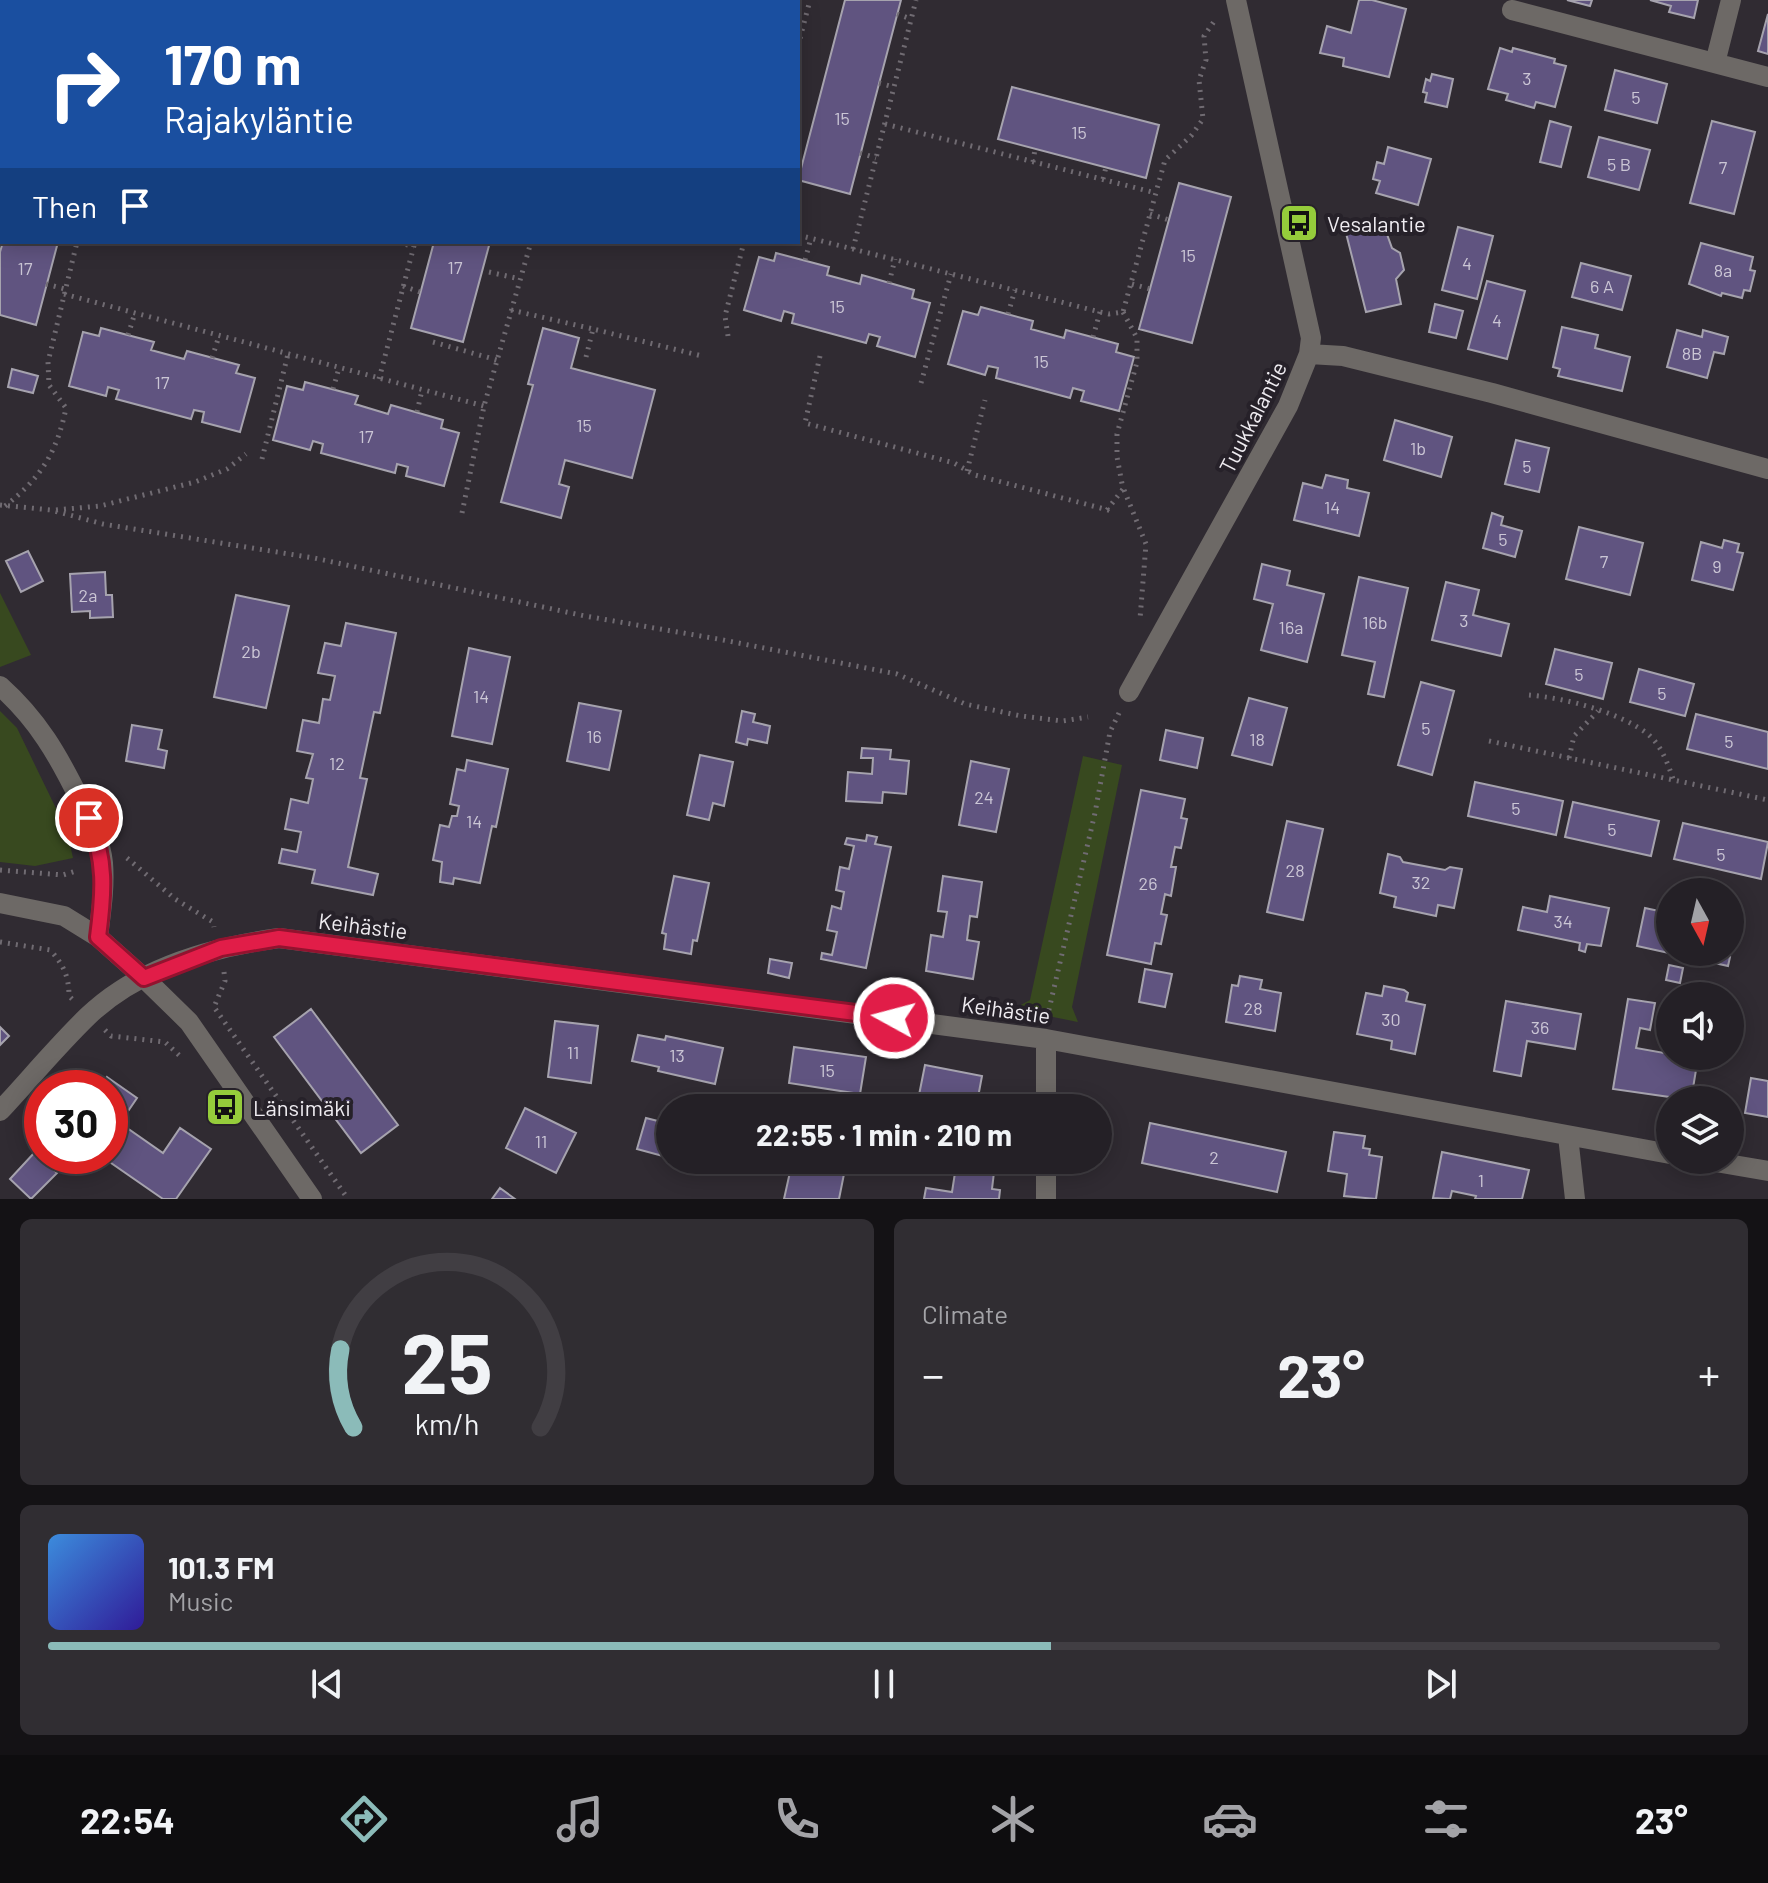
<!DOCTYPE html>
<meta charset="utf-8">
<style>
:root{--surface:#242026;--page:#302d32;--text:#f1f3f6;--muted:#a3a3a7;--line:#413e43;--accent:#8bbbb9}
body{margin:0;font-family:Barlow,sans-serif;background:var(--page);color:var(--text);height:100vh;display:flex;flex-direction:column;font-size:30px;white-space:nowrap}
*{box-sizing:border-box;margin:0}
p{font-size:26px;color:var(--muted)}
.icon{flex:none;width:44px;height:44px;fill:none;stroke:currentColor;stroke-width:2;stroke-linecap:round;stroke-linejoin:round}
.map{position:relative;height:1199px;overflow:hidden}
.drawer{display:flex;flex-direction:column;gap:20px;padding:20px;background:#141215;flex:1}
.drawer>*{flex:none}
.top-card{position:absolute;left:0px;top:0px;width:800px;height:244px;box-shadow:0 4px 20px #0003,0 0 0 2px var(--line);background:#1a4fa0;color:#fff;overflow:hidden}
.needle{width:52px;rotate:172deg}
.fabs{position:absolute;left:1656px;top:878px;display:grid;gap:16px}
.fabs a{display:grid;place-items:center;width:88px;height:88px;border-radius:50%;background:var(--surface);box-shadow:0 4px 20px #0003,0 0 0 2px var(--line);font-size:40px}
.speed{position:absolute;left:24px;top:1070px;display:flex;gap:16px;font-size:40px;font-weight:700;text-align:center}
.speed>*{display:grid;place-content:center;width:104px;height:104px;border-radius:50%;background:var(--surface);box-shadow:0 4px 20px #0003,0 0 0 2px var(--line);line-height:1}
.speed .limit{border:12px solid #d22;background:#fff;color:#111}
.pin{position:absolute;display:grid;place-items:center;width:68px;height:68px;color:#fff;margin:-34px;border:4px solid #fff;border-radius:50%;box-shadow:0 2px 8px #0007}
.me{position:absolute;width:88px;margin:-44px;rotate:277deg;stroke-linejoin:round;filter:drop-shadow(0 0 6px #0008)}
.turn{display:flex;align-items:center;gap:28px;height:168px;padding:0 32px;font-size:36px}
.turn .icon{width:104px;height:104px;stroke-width:2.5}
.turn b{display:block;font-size:56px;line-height:68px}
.then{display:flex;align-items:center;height:76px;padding:0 32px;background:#0003;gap:16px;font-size:30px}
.big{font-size:60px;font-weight:700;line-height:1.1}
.drawer .widget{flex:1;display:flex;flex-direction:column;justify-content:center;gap:12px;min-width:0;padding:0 28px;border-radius:12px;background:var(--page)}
.drawer .dial{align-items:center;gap:0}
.dial svg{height:208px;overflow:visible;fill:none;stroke:var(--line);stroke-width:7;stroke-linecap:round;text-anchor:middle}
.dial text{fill:var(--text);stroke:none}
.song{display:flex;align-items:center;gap:24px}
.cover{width:96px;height:96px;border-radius:12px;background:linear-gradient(135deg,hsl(210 70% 55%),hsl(250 70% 35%))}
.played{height:8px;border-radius:4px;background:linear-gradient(90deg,var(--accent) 60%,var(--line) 60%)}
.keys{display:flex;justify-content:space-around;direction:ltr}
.heat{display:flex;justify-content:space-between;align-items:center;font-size:44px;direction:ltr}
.drawer .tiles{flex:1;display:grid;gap:20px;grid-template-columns:1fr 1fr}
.widget:last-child{grid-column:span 2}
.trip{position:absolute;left:656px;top:1094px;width:456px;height:80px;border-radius:40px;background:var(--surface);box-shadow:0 4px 20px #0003,0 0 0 2px var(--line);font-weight:700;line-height:80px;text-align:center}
.menu{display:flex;height:128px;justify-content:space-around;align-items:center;background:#0e0d0f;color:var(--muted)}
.menu .icon{width:56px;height:56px}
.menu .active{color:var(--accent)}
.menu b{font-size:36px;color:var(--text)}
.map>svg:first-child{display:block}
</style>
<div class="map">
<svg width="1768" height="1199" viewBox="0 0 1768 1199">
<rect width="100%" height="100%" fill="#302b32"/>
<path fill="#38491f" d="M661 0H785L661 2Z
M0 593 31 655 0 667Z
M0 711 17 728 67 831 73 858 35 866 0 862Z
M1083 756 1122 765 1072 1007 1078 1022 1013 1009 1030 1000Z"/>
<path fill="#605480" stroke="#a6a3ae" stroke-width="2" d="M148 0H204L148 2Z
M283 0H417L424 2H283Z
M498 0H554L497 2Z
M845 0H901L850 194 798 180Z
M1359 0H1372L1406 9 1389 77 1343 66 1344 58 1320 53 1327 26 1351 33Z
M1567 0H1592L1590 6Z
M1650 0H1698L1694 18 1669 12 1671 6Z
M1768 14V54L1758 51Z
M1500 48 1512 52 1513 48 1555 59 1554 63 1566 66 1555 107 1536 102 1534 108 1506 100 1508 94 1488 89Z
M1615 70 1667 84 1657 123 1605 110Z
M1432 74 1453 79 1447 107 1425 102 1427 93 1423 92 1426 79 1430 81Z
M1012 87 1159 125 1146 178 998 139Z
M1550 121 1571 127 1561 167 1540 162Z
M1712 121 1755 132 1734 214 1690 203Z
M1599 137 1650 150 1639 190 1588 177Z
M1388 147 1431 159 1418 205 1376 193 1380 181 1373 179 1377 162 1384 164Z
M1179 183 1231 197 1192 343 1139 329Z
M1384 226 1392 248 1400 253 1404 270 1396 279 1401 304 1366 312 1346 233Z
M1458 227 1493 236 1477 299 1442 290Z
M3 242H58L36 325 0 315V252Z
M434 242H490L463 342 411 328Z
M1701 243 1753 257 1750 270 1755 271 1750 291 1744 290 1742 298 1722 293 1721 296 1689 284Z
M776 253 829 267 827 275 860 284 862 275 914 290 912 298 930 303 915 357 877 346 880 337 869 334 866 343 792 323 794 314 784 311 781 321 744 310 759 257 774 261Z
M1581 263 1631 276 1622 310 1572 297Z
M1487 281 1525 291 1507 359 1468 349Z
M1435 304 1463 311 1456 338 1429 332Z
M981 307 1033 321 1031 329 1064 338 1066 330 1118 344 1116 352 1134 357 1119 411 1081 401 1084 391 1073 388 1070 398 996 378 998 368 988 366 985 375 948 364 963 311 978 315Z
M1562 327 1598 335 1595 348 1630 357 1622 391 1558 376 1560 369 1553 367Z
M101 328 154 342 151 350 184 359 187 351 239 365 236 373 255 378 240 432 202 422 204 412 194 410 191 419 116 399 119 390 108 387 106 396 69 386 83 332 99 336Z
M543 328 579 338 571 368 655 390 632 478 565 460 559 484 569 487 561 518 501 502 533 385 528 384Z
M1677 330 1702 337 1703 330 1728 337 1724 354 1714 352 1707 378 1667 367Z
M12 369 38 376 33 393 8 387Z
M305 382 358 396 355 404 388 414 391 405 443 420 441 428 459 433 444 486 406 476 408 467 397 464 395 473 321 453 323 444 313 441 310 450 273 440 287 386 303 390Z
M1395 420 1452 437 1441 477 1384 460Z
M1516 440 1549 448 1539 492 1505 484Z
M1326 475 1348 480 1347 488 1369 493 1359 536 1294 520 1303 483 1322 488Z
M1492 513 1503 517 1501 525 1522 531 1515 557 1483 548Z
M1579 527 1643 543 1630 595 1566 579Z
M1724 540 1739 544 1737 552 1743 553 1733 590 1692 580 1701 542 1722 548Z
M28 551 43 581 21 592 6 561Z
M1262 564 1290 571 1287 585 1324 594 1307 662 1261 650 1273 604 1254 599Z
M105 572 106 595H112L113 617 90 618V611L72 612 70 574Z
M1359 577 1408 588 1384 697 1368 694 1375 662 1342 655Z
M1446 582 1479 590 1473 615 1509 624 1501 656 1432 640Z
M236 595 289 606 266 708 214 697Z
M346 623 396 633 380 713 374 712 360 778 367 779 348 867 378 874 373 895 312 883 315 870 279 863 282 849 297 852 301 832 285 829 291 799 308 803 313 779 306 778 313 754 297 751 303 720 319 723 323 699 330 700 335 676 318 673 325 643 341 646Z
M469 648 510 657 492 744 452 736Z
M1555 649 1612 663 1603 699 1546 684Z
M1639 669 1694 684 1685 716 1630 702Z
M1421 682 1454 691 1432 775 1398 765Z
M1249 698 1287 708 1272 765 1232 755Z
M579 703 621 711 609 770 567 761Z
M742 711 755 714 753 722 770 726 767 743 748 739 747 745 736 742Z
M1696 714 1768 732V769L1687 749Z
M132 725 162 730 158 749 167 751 164 768 126 761Z
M1166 730 1203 738 1197 768 1160 760Z
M862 748 891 750 890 759 909 761 906 794 883 792 882 803 846 801 848 772 872 774 873 758H861Z
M700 755 733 762 724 806 713 803 709 820 687 815Z
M467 760 508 769 496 827 492 826 480 883 454 878 453 884 440 882 442 862 433 860 440 825 449 827 452 816H457L459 806 450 804 457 769 465 771Z
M971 761 1009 769 996 832 959 825Z
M1475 782 1563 801 1556 835 1468 816Z
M1141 790 1185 799 1181 818 1187 819 1181 848 1175 847 1171 867H1176L1171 896 1165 894 1161 914 1167 915 1161 944 1155 943 1151 964 1107 955Z
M1573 802 1659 821 1651 856 1565 837Z
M1287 821 1323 829 1303 920 1267 912Z
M1683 823 1768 842 1761 879 1674 859Z
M867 835 877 837 875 844 891 847 866 968 821 959 822 953 832 955 837 932 827 930 832 906 841 909 844 892 836 890 840 867 849 869 854 846 845 844 847 838 866 841Z
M1388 854 1400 857 1403 862 1445 870 1450 867 1462 869 1454 908 1438 905 1436 916 1394 907 1396 897 1380 893Z
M674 876 709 883 697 941 693 940 691 954 664 949 666 934 662 933Z
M943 876 982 882 977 917 970 916 967 940 979 942 973 979 926 971 931 935 943 937 947 912 938 911Z
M1550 896 1609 908 1601 946 1587 944 1585 952 1579 950 1580 943 1518 930 1523 907 1547 912Z
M1645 908 1668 913 1670 910V952H1708L1730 957 1728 966 1637 946Z
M770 959 792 963 789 978 768 973Z
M1669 965 1683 968 1680 983 1666 980Z
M1145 969 1172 974 1165 1007 1139 1002Z
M1240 976 1262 980 1260 989 1281 993 1275 1031 1226 1022 1232 985 1238 986Z
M1384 986 1404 990 1408 993 1406 1001 1425 1005 1415 1054 1391 1049 1392 1041 1357 1034 1366 993 1382 996Z
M1628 999 1655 1003 1650 1030 1640 1028 1636 1048 1670 1054V1056L1698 1058 1691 1100 1613 1089Z
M1506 1001 1581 1014 1575 1049 1527 1041 1521 1076 1494 1071Z
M311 1009 398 1125 361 1153 274 1037Z
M555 1021 598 1026 591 1083 548 1077Z
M0 1027 9 1036 0 1045Z
M638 1035 665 1040 666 1036 723 1048 715 1084 658 1071 659 1067 632 1061Z
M794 1047 866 1057 860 1094 789 1083Z
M925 1065 982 1076 976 1108H958L918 1100Z
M107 1077 137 1098 120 1123 163 1153 180 1128 211 1149 176 1199H163L101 1156H110V1088H99Z
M1751 1078 1768 1081V1117L1745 1113Z
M525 1108 576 1133 556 1173 506 1148Z
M646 1118 670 1124V1158L637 1149Z
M1150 1123 1286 1152 1277 1192 1142 1163Z
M1334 1132 1365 1136 1363 1148 1370 1149 1369 1155 1382 1157 1376 1199 1344 1196 1347 1174 1328 1171Z
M35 1152 57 1173 31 1199 10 1179Z
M1442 1152 1529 1170 1522 1199H1475L1476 1196 1452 1191 1450 1199 1433 1198Z
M885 1160H905L903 1171 884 1167Z
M957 1160 995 1164 992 1189 1000 1190 999 1199H924L926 1188 952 1192Z
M792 1163 844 1174 839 1199H784Z
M500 1188 515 1199H492Z"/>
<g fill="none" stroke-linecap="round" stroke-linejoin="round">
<path stroke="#706b72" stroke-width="5" stroke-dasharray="2 6" stroke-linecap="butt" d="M222 2V0
M479 2 480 0
M897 14 911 19
M798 46 810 0
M879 83 894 87
M885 124 1156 193
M860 153 876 158
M1033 162 1035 149
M1103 179 1106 167
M1150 214 1169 220
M798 235 1100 312 1109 314 1123 312 1165 160 1191 136 1203 119 1199 80 1206 60 1204 36 1215 20
M390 242 414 246
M853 249 916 0
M805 260 811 238
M489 272 520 279
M889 283 895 259
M46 284 65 289
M1132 284 1150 289
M403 286 420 292
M64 294 484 406
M511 310 593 329
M1008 314 1015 290
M128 335 135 313
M728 336 725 316 744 242
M1093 337 1100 312
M433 342 497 360
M820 356 805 423 954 463 975 475 1112 511
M586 357 593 329 702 356
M212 358 219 336
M379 379 415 242
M921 383 951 274
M333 389 339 368
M417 412 422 390
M262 459 288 354
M967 471 985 400
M1124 490 1146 544 1140 619
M0 505 51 510 103 524 314 558 585 616 718 639 897 674 965 704 1021 716 1063 721 1088 717
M5 506C41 478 57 452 66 408L49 385 48 362 77 242
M56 510 100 506 195 482 227 469 246 454
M1107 510 1123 489 1117 457V434L1137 362V338L1123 312
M462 513 484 406 531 242
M1529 695C1565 698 1620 712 1649 735 1662 747 1668 764 1673 779
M1489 741 1768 800
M1569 758 1574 736 1598 711
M127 858 175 899 213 922 214 927
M0 870 63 875 79 870
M0 942 50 950C63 964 69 976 69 996L72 999
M224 972 225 981 214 1007 348 1199
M1047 1018 1095 813 1110 732 1119 713
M105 1030 111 1036 165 1042 182 1058"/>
<path stroke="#6d6966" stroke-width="20" d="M1512 10 1768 77
M1715 63 1731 0
M1309 354 1343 356 1492 393 1768 469
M0 686C38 720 58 755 80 800 90 820 101 841 103 863 105 888 101 912 98 937
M1129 692 1288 406 1309 354 1311 338 1236 0
M0 903 64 916 98 937 144 978 189 1022 312 1199
M1046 1039V1108
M0 1111C29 1080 57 1046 88 1016 138 968 212 947 279 938L1046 1039 1670 1154
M1568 1136 1575 1199
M1046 1160V1199
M1704 1160 1768 1171"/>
</g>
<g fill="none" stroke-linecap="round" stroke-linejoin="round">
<g stroke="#92132f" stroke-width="20">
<path id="route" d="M89 818C106 861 104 891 98 937L144 978 221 948 279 938 894 1018"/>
</g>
<use href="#route" stroke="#e11d48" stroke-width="14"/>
</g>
<defs>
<g id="bus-square" transform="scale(2)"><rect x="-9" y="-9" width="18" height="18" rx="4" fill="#95cc3b" stroke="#262129"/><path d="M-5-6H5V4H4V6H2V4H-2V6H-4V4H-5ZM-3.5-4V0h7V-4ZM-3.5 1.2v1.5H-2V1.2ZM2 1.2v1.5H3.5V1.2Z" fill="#111"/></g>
</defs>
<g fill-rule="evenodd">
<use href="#bus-square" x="1299" y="223"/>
<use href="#bus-square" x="225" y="1107"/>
</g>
<g text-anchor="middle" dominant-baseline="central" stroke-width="8" stroke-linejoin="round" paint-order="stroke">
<g font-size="18" fill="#cbc6d5">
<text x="1527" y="78">3</text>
<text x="1636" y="97">5</text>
<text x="842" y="118">15</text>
<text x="1079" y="132">15</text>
<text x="1619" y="164">5 B</text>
<text x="1723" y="167">7</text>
<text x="1188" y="255">15</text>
<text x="1467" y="263">4</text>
<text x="455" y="267">17</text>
<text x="25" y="268">17</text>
<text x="1723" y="270">8a</text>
<text x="1602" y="286">6 A</text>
<text x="837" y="306">15</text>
<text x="1497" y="320">4</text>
<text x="1692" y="353">8B</text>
<text x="1041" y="361">15</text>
<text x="162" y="382">17</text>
<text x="584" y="425">15</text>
<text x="366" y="436">17</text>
<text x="1418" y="448">1b</text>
<text x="1527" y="466">5</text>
<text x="1332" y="507">14</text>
<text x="1503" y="539">5</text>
<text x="1604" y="561">7</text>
<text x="1717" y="566">9</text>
<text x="88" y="595">2a</text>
<text x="1464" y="620">3</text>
<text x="1375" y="622">16b</text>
<text x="1291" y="627">16a</text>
<text x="251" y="651">2b</text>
<text x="1579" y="674">5</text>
<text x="1662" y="693">5</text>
<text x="481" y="696">14</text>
<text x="1426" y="728">5</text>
<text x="594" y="736">16</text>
<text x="1257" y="739">18</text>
<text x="1729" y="741">5</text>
<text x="337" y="763">12</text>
<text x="984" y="797">24</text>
<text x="1516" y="808">5</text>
<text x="474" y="821">14</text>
<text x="1612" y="829">5</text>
<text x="1721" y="854">5</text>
<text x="1295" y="870">28</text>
<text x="1421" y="882">32</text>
<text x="1148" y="883">26</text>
<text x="1563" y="921">34</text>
<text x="1253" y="1008">28</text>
<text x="1391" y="1019">30</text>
<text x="1540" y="1027">36</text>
<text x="573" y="1052">11</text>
<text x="677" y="1055">13</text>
<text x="827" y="1070">15</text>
<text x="541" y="1141">11</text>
<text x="1214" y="1157">2</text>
<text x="1481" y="1180">1</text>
</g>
<g font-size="22" fill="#efecf1" stroke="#262129" text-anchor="start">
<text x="1327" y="223">Vesalantie</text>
<text x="253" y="1107">Länsimäki</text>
</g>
<g font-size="22" fill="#efecf1" stroke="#262129">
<text transform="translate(1252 417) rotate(-63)">Tuukkalantie</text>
<text transform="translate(363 925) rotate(7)">Keihästie</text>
<text transform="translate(1006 1009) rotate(8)">Keihästie</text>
</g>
</g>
</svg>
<div class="fabs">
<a><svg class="needle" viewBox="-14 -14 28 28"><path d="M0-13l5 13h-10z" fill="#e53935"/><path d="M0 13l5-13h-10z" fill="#a3a3a7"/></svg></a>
<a><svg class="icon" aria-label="sound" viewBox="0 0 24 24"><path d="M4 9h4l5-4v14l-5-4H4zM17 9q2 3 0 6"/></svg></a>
<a><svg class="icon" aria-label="layers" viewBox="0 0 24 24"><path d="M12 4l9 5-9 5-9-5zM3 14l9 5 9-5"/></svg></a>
</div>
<div class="speed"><div class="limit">30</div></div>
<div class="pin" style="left:89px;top:818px;background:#d93025"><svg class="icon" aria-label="arrive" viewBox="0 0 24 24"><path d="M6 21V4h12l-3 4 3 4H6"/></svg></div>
<svg class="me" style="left:894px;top:1018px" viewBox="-20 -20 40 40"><circle r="17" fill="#e11d48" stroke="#fff" stroke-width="3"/><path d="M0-11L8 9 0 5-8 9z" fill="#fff"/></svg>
<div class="trip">22:55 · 1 min · 210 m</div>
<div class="top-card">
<div class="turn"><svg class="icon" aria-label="right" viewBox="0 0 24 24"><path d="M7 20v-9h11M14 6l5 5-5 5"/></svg><div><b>170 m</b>Rajakyläntie</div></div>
<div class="then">Then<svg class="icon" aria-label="arrive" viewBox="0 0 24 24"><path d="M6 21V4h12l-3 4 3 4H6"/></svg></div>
</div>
</div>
<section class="drawer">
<div class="tiles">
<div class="widget dial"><svg viewBox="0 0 100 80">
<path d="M14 69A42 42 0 1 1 86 69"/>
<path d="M14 69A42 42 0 0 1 9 39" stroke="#8bbbb9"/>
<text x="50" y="56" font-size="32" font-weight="700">25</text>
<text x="50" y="72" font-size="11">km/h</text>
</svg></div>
<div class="widget"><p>Climate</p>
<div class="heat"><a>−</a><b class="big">23°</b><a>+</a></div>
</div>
<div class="widget">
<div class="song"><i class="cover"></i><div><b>101.3 FM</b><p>Music</p></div></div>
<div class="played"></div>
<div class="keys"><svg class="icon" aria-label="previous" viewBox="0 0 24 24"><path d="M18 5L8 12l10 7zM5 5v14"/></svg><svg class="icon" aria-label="pause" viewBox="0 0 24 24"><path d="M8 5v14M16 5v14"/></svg><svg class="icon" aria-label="next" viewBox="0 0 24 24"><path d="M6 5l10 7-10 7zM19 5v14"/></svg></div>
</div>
</div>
</section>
<nav class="menu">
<b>22:54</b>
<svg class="icon active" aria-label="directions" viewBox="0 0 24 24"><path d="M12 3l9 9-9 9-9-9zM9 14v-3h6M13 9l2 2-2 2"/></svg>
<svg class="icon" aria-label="music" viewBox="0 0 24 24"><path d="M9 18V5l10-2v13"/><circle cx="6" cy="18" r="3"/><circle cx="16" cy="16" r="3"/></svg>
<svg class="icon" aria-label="phone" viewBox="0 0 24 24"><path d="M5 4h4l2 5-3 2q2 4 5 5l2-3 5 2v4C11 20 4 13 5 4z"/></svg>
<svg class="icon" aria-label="climate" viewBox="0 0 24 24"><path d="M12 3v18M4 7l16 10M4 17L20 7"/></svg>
<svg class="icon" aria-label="car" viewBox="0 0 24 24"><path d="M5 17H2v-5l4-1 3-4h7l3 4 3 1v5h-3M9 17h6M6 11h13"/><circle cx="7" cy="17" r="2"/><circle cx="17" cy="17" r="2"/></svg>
<svg class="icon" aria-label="filters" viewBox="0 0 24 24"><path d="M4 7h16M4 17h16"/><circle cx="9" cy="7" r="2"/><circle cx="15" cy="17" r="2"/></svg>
<b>23°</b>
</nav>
